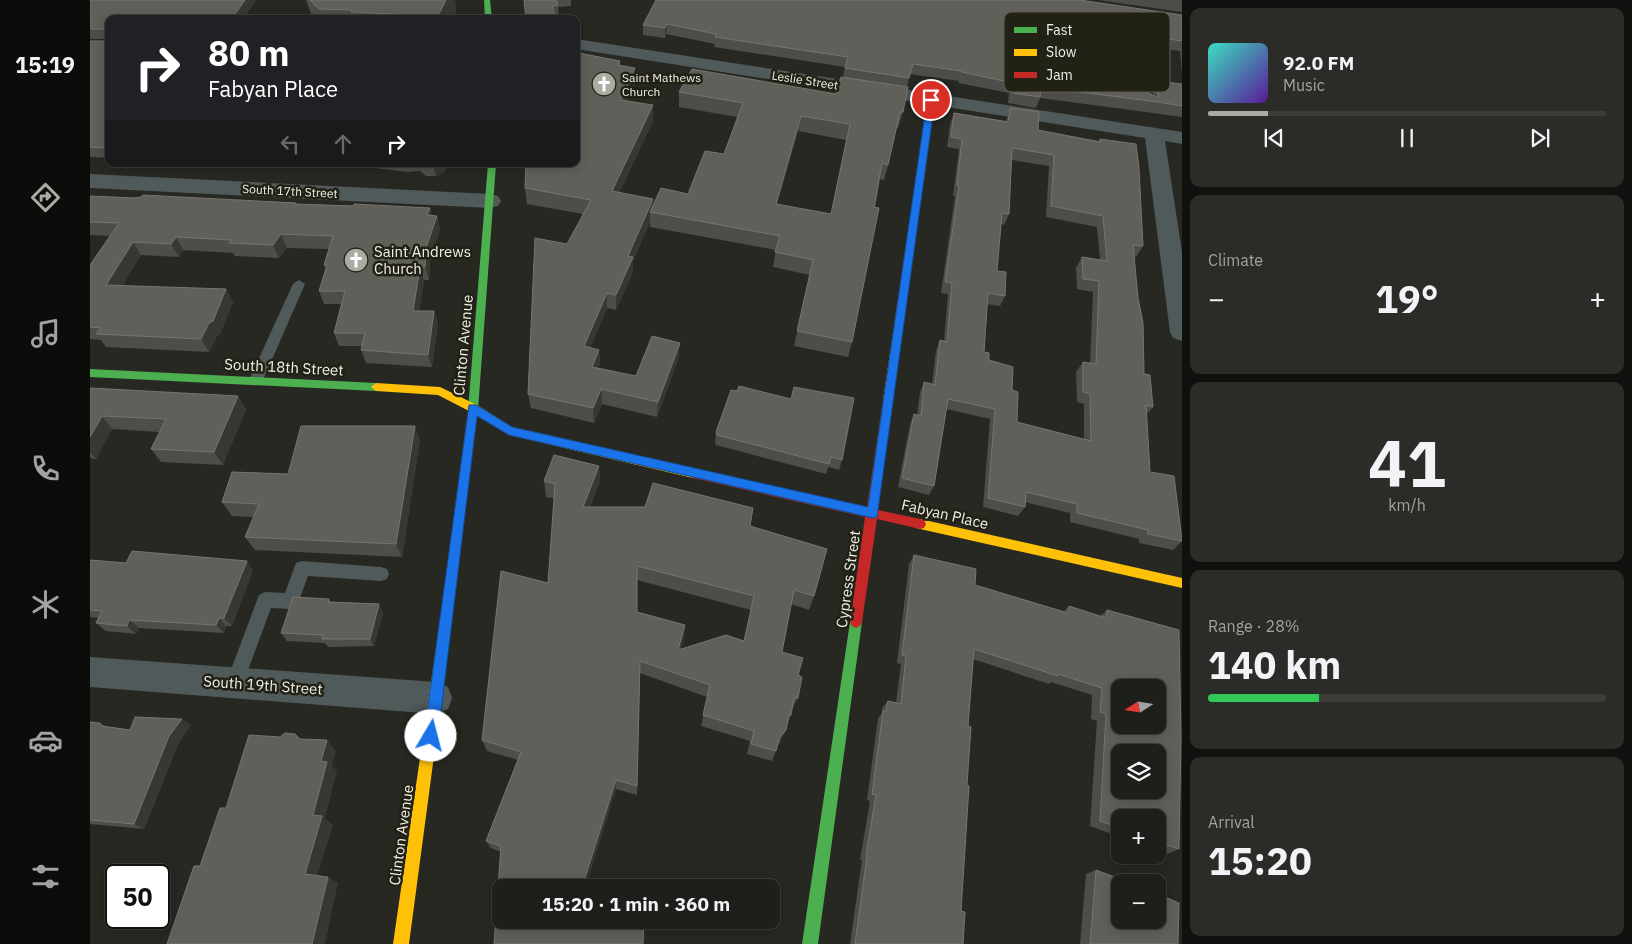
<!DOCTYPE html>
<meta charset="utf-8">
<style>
:root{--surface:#1e1e1a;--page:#2b2b27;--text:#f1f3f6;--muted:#a1a2a2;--line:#3c3c39;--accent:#abaaa3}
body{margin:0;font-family:"IBM Plex Sans",sans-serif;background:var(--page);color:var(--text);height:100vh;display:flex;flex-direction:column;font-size:19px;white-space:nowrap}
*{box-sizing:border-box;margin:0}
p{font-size:16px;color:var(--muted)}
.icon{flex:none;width:28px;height:28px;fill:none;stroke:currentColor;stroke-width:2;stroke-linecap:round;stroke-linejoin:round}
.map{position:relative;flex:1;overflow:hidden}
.details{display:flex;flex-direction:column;gap:8px;padding:8px;background:#10100e;width:450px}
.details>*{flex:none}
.hud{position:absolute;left:15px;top:15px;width:475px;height:152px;border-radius:10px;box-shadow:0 2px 12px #0003,0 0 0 1px var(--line);background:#202124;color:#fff;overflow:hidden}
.needle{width:32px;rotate:258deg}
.buttons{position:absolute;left:1021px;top:679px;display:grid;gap:10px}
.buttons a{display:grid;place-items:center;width:55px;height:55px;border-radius:10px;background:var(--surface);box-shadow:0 2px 12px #0003,0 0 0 1px var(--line);font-size:25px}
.speed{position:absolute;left:15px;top:864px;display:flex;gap:10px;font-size:25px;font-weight:700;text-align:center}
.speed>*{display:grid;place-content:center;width:65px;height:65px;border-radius:50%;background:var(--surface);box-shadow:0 2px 12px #0003,0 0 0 1px var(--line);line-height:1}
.speed .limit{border:2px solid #111;border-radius:8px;background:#fff;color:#111}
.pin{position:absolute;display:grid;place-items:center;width:42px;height:42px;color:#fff;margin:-21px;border:2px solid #fff;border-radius:50%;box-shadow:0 1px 5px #0007}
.me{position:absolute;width:55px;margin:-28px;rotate:8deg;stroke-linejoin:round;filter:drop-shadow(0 0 4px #0008)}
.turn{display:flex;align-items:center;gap:18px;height:105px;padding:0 20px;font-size:22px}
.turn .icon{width:65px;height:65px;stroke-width:2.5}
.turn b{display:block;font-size:35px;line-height:42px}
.lanes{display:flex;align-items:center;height:48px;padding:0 20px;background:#0003;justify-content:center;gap:25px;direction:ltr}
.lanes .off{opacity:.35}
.big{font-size:38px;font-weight:700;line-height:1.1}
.details .card{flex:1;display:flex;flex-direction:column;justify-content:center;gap:8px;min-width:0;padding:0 18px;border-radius:10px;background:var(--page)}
.details .dial{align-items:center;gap:0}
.dial b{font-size:65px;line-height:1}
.song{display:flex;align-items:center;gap:15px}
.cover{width:60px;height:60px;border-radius:8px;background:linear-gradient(135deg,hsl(170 70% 55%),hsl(270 70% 35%))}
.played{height:5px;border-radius:2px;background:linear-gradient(90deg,var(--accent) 15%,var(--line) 15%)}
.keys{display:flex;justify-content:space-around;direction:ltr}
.heat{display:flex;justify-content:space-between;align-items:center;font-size:28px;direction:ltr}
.charge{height:8px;border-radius:4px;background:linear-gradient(90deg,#34c759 28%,var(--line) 0)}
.trip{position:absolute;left:402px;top:879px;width:288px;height:50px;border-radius:10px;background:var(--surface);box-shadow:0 2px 12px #0003,0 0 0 1px var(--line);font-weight:700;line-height:50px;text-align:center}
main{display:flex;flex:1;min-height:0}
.tab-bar{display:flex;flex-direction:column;width:90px;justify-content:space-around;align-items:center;background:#0c0c0a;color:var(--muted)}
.tab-bar .icon{width:35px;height:35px}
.tab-bar .active{color:var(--accent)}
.tab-bar b{font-size:22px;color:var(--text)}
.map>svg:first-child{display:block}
</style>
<main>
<nav class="tab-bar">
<b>15:19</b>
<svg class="icon active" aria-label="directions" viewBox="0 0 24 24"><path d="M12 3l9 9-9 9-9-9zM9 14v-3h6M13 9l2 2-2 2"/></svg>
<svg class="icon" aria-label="music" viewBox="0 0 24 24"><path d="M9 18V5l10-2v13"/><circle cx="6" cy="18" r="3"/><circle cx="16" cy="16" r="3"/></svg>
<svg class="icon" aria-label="phone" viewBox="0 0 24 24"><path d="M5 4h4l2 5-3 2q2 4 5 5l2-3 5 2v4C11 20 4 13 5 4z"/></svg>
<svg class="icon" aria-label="climate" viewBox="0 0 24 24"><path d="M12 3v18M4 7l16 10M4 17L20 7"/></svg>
<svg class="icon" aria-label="car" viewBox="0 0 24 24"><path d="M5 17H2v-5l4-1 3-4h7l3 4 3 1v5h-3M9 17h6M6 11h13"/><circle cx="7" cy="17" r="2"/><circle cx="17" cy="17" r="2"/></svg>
<svg class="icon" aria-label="filters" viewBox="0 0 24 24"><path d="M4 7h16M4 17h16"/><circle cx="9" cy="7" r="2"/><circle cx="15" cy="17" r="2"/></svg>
</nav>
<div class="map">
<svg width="1092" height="944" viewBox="0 0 1092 944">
<rect width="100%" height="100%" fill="#282822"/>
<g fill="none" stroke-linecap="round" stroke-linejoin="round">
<path fill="#505a5b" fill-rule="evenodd" d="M209 280 215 284 173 380 171 384 166 385 161 384 159 380 203 284Z
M212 561 291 567 297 569 299 574 297 579 291 581 218 576 207 606 201 609 181 608 151 689 145 691 139 689 136 683 169 595 175 592 195 593 206 563Z"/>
<path fill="#505a5b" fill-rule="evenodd" d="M486 39 1092 132V144L1075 141 1092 252V341L1083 338 1080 332 1055 138 486 49Z
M0 174 400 194 408 196 411 201 408 206 400 208 0 188Z
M0 657 346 682 358 687 362 698 358 709 346 714 0 687Z"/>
<path fill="#4caf50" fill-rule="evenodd" d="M394 0H400L402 19H395Z
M398 164H406L388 410 383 414 378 410Z
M0 369 286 383 291 387 286 391 0 377Z
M766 616 770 618 772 622 728 944H712L760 622 762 618Z"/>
<path fill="#ffc107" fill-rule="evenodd" d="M838 98 845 100 803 400 798 404 793 400Z
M286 383 350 387 387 405 422 427 603 468 607 470 609 473 607 476 603 478 419 435 379 411 348 395 286 391 281 387Z
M830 519 1092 578V588L830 529 826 528 824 524 826 520Z
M357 607 361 609 363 613 319 944H303L351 613 353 609Z"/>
<path fill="#c62828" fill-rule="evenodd" d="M798 396 803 400 788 510 830 519 834 520 836 524 834 528 830 529 787 519 772 622 770 626 766 628 762 626 760 622 775 517 603 478 599 476 597 473 599 470 603 468 777 507 793 400Z
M383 406 388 410 363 613 361 617 357 619 353 617 351 613 378 410Z"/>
</g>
<path fill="#4e4d49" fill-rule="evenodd" d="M0 0H166L153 19H19V158L0 157V41H15V39H0Z
M216 0H365L366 12 363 19H223Z
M434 0H481V6L468 7 469 19H436Z
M566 0 1092 15V74L1090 51 924 26 918 62 992 76 1063 95V91L1068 81 1092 84V117L1063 113 950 98 946 108 918 103 919 93 868 83 869 81 820 74 817 87 813 112 808 128 806 127 798 165 794 180 790 179 762 342 758 357 704 346 720 275 683 267 686 250 560 227V222L543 261V272L526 310 517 308 500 348 509 350 510 364 508 368 546 376 589 357 567 417 512 404 504 423 441 408 438 394 477 244 493 214 437 204 435 188 489 53 530 61V66L545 83 537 101 563 121 529 193 563 205 598 194 634 154 647 117 589 107V92L746 94 753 77 755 67 624 47 625 44 576 34 575 38 553 35V25ZM708 131 756 140 741 214 687 204Z
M1008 0H1092V12Z
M920 108 948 130 1009 141 1010 139 1053 246 1046 257 1044 256 1054 374 1063 407 1056 415 1060 472 1092 541 1083 550 1049 543V539L980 522V513L935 502V507L928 516 893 507 900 419 856 409 844 486 839 495 808 487 820 424 824 414 827 415 830 392 834 382 842 384 846 351 850 340 854 341 858 294 851 293 865 196H863L869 149 857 147 860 124 864 113 916 121ZM922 160 959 166 956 217 1007 227 1010 260 992 257 986 268 987 289 1003 292 1000 363 993 362 986 372 987 402 994 404V439L927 422 922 390 899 360 894 352 897 304 910 306 915 296 907 271 911 224 914 225 919 214Z
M276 164H359L354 172 346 176H336L330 171 318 172 277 167Z
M0 196 44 198 206 203 207 204 263 206 340 208 342 216H347L350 229 340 261 339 280H334L329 311H344L348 324 342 367 276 363 271 350 272 346H249L244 333 251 304H234L229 291 236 270 234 265 239 249 197 248 189 258 145 256 143 253 93 250 89 257 51 255 32 286 136 289 143 302 130 334 127 336 119 352 16 347 11 340 0 339V265L20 236 0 235Z
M0 389 148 396 156 409 133 465 71 462 61 449 70 432 22 429 6 459 0 458Z
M626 432 752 460 749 470 738 467 736 474 626 445 625 442Z
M330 440 312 557 165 550 155 537 164 517 142 516 132 502 198 474Z
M509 466 510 481 500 507 660 526 724 596 719 610 701 604 692 652 708 675V698L702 709 701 715 691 741 688 744 686 751 682 761 657 754 660 741 611 726 617 697 550 673 547 795 526 789 495 888H411V852L401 848 396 841 428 760 397 751 392 740 458 583 464 498 456 497 454 481ZM547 580 661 610 654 640 591 649 594 638 547 612Z
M824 555 885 585 973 612 979 606 1010 616 1017 610 1089 849 1077 854 1068 851V818H1030V837L1000 826 1007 721 1001 719 1002 695 961 682 959 684 883 659 878 726 871 911 873 944H760L772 860H770L780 801 777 800 788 718 792 713V708L798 701 806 703 811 664 807 663 819 564Z
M0 560 36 563 163 570 142 626H136L134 633 49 628 46 634 16 631 6 623 9 618 0 617Z
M239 599 241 602 289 604 293 613 284 646 238 647 235 643 197 641 191 633Z
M0 722 10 723 16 727 40 730 101 725 89 742 54 829 0 824Z
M1006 870 1088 944H990L996 874Z"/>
<path fill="#383732" d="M155 0H166L153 19H142Z
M356 0H365L366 12 363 19H349L348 16Z
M577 24 576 34 575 38V28Z
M545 68V83L531 115V100Z
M563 105V121L522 207V191Z
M711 116 708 131 683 219 686 204Z
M343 164H359L354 172 346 176Z
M563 199V212H560V222L543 261V272L526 310V295L538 256Z
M340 208 344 221 337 215Z
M347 216 350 229 340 261 339 280 335 267 336 248Z
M191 234 197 248 189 258 183 245Z
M86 237 93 250 89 257 81 244Z
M43 242 51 255 25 298 16 285Z
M330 267 334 280 327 325 323 311Z
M136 289 143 302 130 334 127 336 119 352 111 339Z
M517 293V308L495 361 494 346Z
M344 311 348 324 342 367 338 355Z
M590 343 589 357 567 417 568 402Z
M509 350 510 364 503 381 502 367Z
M511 389 512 404 504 423 503 408Z
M148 396 156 409 133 465 124 452Z
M12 416 22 429 6 459 0 452V437Z
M325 426 330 440 312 557 306 544Z
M509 466 510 481 495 522 493 507Z
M157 561 163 570 142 626 134 618Z
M289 604 293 613 284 646 280 639Z
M129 618 136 626 134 633 126 625Z
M39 620 49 628 46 634 37 626Z
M595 625 594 638 587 662 588 650Z
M92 719 101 725 89 742 54 829 44 824 79 736Z
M696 730 691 741 685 747 690 737Z
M237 740 246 751 242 766 247 771 235 818 243 825 226 880 215 874 223 815 231 761Z
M526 780V789L495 888H492Z
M238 877 248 883 235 944H222Z"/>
<path fill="#605f5a" stroke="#767670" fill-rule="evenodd" d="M0 0H155L142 18 121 17 123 19H19V148L0 147V41H15V29H0Z
M220 0H356L348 16 261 12 262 10 229 9Z
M434 0H466L468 5 462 6 466 19H436Z
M566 0H990L1092 15V41L926 16 918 62 972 69 985 65 992 76 1012 70 1018 71 1068 98V81L1092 84V106L1068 102 951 87 950 97 922 93 923 83 872 72V71L823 64 819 78 755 68 758 57 625 37 626 34 577 24 575 28 553 25Z
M486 50H488L489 53 530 61 528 65 545 68 531 100 563 105 522 191 563 199 538 256 543 257 526 295 517 293 494 346 509 350 502 367 546 376 562 336 590 343 568 402 511 389 503 408 438 394 445 238 477 244 501 200 435 188 436 164H486Z
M602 69 746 94 751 77 818 87 813 112H810L798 165 792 163 784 207 789 208 762 342 707 331 723 260 685 252 690 236 560 212 571 188 598 194 615 151 634 154 653 103 589 92ZM711 116 760 124 741 214 686 204Z
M920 108 949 112 948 130 1010 142V139L1046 144 1049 168 1053 246 1043 245 1048 298 1053 323 1054 374 1060 375 1063 407 1056 405 1060 472 1084 476 1092 541 1058 534V530L987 513V504L936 492 935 507 898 498 905 409 858 399 844 486 812 478 824 414 831 416 834 382 845 385 850 340 857 342 862 283 855 282 869 186 867 185 872 139 861 137 864 113 918 122ZM922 148 964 155 961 206 1013 216 1017 261 992 257 993 279 1009 281 1006 364 993 362V392L1000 394 1001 441 927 422 928 392 922 390 923 367 899 360V353L894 352 898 293 915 296 916 272 907 271 912 213 919 214Z
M53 195 206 203 205 204 263 206 264 204 340 208 337 215 347 216 336 248 335 267H330L323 311H344L338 355 271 350 275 333H244L255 291H229L237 265H234L243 236 191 234 183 245 139 243 141 240 86 237 81 244 43 242 16 285 136 289 123 321 119 323 111 339 6 334 11 328 0 327V265L29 223 0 222V196L44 198 51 197Z
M649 386 701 399 704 387 764 398 752 460 741 457 739 464 627 435 626 432 641 390 647 391Z
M0 388 148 396 124 452 61 449 76 419 12 416 0 437Z
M211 426H325L306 544 155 537 169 504 132 502 142 472 198 474Z
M464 455 509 466 493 507H555L563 483 663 508 660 526 737 549 724 596 704 590 692 652 713 658 708 675 712 677 708 698H704L701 715H699L696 730 690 737 686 751 661 744 664 731 613 715 620 685 550 661 547 786 526 780 492 887 493 888H411V920H554L553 944H404L411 846 396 841 431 752 392 740 411 571 458 583 465 484 454 481ZM547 566 664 596 654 641 636 635 588 650 595 625 547 612Z
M42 551 157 561 134 618H129L126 625 39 620 37 626 6 623 12 611 0 610V560L36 563Z
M824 555 886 569 885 585 978 613 979 606 1016 618 1017 610 1089 630 1091 738 1089 849 1068 842V818H1030V828L1010 821 1016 714 1010 712 1012 688 968 674V676L884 649 878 726 881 727 877 785 879 786 871 911 875 912 873 944H765L777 856 776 855 786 795 782 794 793 711H796L798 701 811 704 816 656 812 655ZM1030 688H1068V725H1030ZM1030 752H1068V790H1030Z
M203 597 239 599 238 602 289 604 280 639H232L233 635 191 633Z
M45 717 92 719 79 736 44 824 0 820V722L10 723 12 726 40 730Z
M195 733 205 734 210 739 237 740 231 761 237 762 223 815 232 816 215 874 238 877 222 944H77L104 866H110L130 808H136L159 735 190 737Z
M1006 870 1038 882H1030V920H1068V894L1089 903 1088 944H1000Z"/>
<path fill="#1a73e8" stroke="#114b97" d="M841 97 845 100 787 517 783 518 419 435 387 416 348 736 346 741 341 743 336 741 334 736 379 405H386L422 427 778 507 837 100Z"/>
<defs>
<g id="church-disc" transform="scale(1.25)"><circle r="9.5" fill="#abaaa3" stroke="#222115"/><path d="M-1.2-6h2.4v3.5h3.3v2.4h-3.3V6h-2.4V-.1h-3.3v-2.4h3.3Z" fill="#fff"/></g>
</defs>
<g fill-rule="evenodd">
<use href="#church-disc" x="514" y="84"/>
<use href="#church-disc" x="266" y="260"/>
</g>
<g text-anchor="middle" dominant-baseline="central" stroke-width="5" stroke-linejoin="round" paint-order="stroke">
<g font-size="12" fill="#f1f0e8" stroke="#222115" text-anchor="start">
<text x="532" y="77">Saint Mathews<tspan x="532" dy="14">Church</tspan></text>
</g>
<g font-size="12" fill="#f1f0e8" stroke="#222115">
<text transform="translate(715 80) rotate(9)">Leslie Street</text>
<text transform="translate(200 191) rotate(3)">South 17th Street</text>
</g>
<g font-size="15" fill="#f1f0e8" stroke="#222115" text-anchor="start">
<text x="284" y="251">Saint Andrews<tspan x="284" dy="17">Church</tspan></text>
</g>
<g font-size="15" fill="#f1f0e8" stroke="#222115">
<text transform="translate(373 345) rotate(-85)">Clinton Avenue</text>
<text transform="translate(194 367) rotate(3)">South 18th Street</text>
<text transform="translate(855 514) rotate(13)">Fabyan Place</text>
<text transform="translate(758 579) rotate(-82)">Cypress Street</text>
<text transform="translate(173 685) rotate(4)">South 19th Street</text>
<text transform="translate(311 835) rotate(-82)">Clinton Avenue</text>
</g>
</g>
<rect x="914" y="12" width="166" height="80" rx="8" fill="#222115" stroke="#605f54" stroke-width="1"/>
<rect x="924" y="27" width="23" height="6" fill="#4caf50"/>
<rect x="924" y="49" width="23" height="7" fill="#ffc107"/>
<rect x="924" y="72" width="23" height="6" fill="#c62828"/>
<g font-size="14" fill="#f1f0e8">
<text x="956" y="35">Fast</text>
<text x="956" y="57">Slow</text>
<text x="956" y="80">Jam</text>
</g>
</svg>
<div class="buttons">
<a><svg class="needle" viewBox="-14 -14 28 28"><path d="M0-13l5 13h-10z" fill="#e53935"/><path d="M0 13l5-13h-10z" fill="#a1a2a2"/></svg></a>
<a><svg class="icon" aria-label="layers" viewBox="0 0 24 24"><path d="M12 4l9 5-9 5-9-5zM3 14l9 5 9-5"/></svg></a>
<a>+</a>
<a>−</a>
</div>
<div class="speed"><div class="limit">50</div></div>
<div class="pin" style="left:841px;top:100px;background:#d93025"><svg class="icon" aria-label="arrive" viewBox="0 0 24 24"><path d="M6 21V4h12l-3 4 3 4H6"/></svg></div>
<svg class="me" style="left:341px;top:736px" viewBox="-20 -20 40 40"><circle r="19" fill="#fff"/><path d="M0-13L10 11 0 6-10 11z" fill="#1a73e8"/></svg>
<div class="trip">15:20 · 1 min · 360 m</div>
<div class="hud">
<div class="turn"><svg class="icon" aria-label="right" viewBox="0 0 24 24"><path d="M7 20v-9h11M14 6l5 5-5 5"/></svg><div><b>80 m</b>Fabyan Place</div></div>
<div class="lanes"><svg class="icon off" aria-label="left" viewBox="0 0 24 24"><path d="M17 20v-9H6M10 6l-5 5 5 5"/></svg><svg class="icon off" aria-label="ahead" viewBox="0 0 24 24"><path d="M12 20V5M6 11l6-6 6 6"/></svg><svg class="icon" aria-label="right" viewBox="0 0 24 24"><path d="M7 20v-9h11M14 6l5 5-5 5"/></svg></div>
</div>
</div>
<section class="details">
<div class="card">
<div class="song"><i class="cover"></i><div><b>92.0 FM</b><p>Music</p></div></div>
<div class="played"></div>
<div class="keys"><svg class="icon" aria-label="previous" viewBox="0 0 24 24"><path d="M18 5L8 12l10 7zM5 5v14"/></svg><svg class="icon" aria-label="pause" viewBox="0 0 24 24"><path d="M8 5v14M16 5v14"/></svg><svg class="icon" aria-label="next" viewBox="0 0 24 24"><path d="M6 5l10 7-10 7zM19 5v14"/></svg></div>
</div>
<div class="card"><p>Climate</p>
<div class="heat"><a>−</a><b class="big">19°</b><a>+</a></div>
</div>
<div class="card dial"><b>41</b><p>km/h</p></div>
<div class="card"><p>Range · 28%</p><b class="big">140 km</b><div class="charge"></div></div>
<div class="card"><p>Arrival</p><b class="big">15:20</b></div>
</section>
</main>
